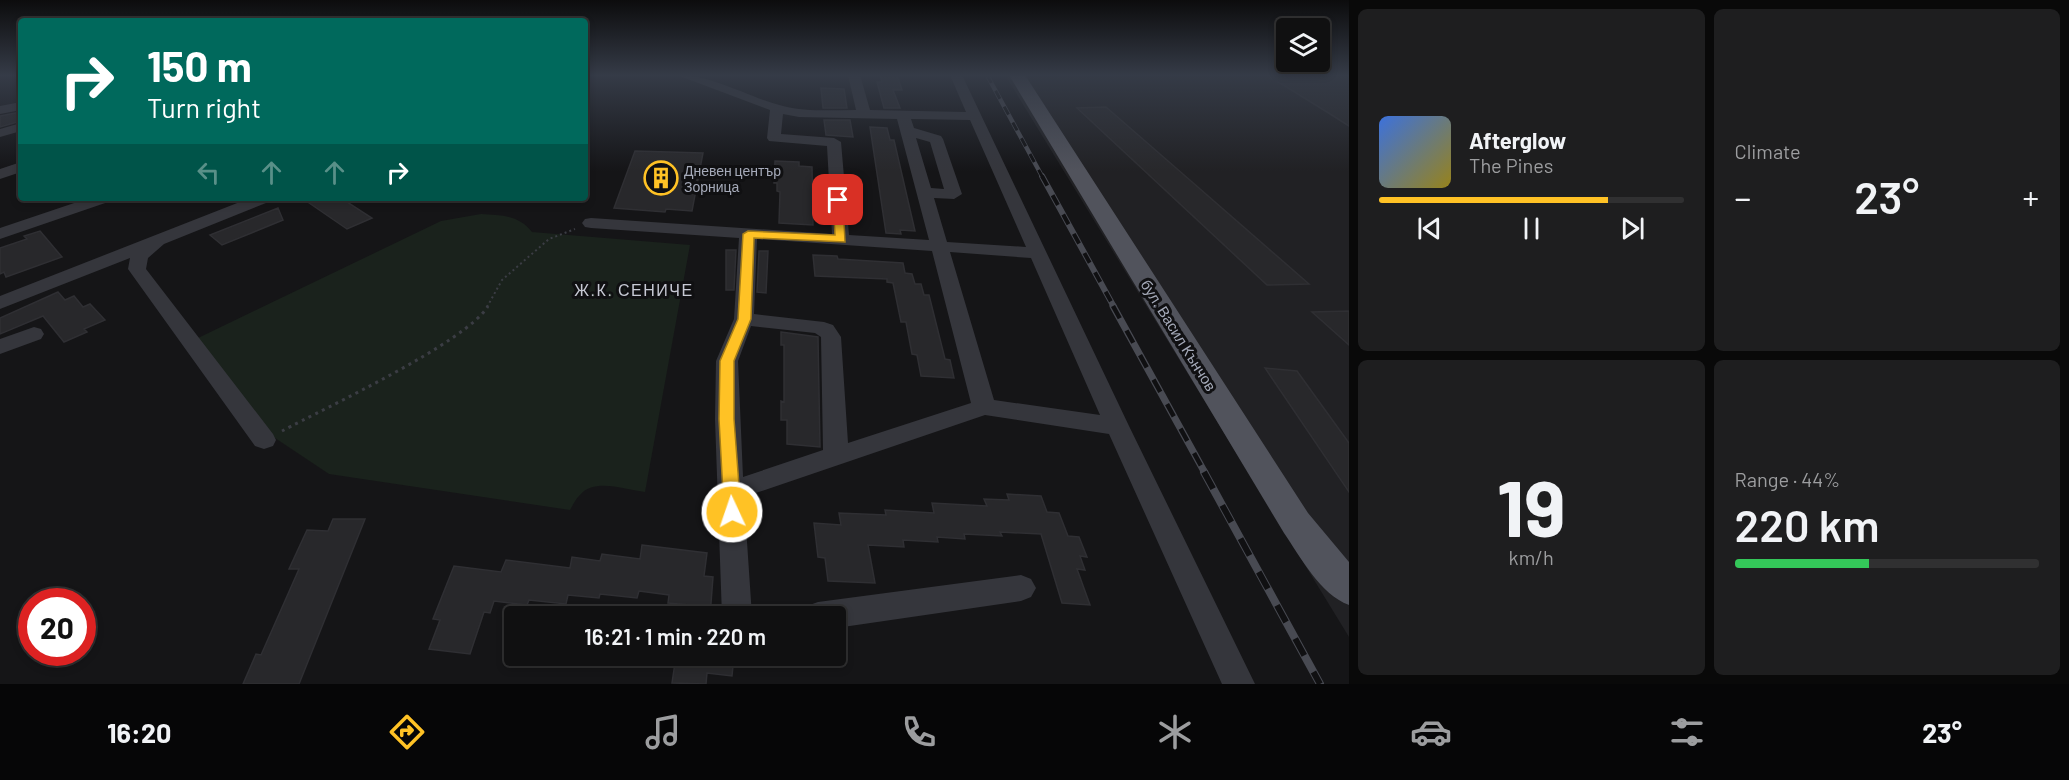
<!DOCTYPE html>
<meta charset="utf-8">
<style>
:root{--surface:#101011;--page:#1e1e1f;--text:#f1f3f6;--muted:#9c9d9f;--line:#303031;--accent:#ffc225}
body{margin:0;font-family:Barlow,sans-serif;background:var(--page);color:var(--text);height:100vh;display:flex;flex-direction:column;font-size:22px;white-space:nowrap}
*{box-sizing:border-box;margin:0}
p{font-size:20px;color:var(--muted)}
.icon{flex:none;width:33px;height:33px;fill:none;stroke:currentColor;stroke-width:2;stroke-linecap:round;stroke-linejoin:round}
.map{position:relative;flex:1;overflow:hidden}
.drawer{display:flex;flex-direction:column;gap:9px;padding:9px;background:#090909;width:720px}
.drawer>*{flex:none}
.guide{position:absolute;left:18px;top:18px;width:570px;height:183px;border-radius:6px;box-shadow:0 3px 9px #0003,0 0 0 2px var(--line);background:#00695c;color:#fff;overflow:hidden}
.controls{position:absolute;left:1276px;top:18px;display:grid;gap:12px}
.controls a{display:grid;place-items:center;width:54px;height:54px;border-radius:6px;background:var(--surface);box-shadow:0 3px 9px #0003,0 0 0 2px var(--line);font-size:30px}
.speed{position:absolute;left:18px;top:588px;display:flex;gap:12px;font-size:30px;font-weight:700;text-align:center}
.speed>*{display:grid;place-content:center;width:78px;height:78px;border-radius:50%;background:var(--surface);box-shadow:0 3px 9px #0003,0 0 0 2px var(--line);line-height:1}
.speed .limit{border:9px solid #d22;background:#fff;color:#111}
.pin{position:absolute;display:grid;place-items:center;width:51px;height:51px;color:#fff;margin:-26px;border-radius:12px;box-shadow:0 3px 9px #0006}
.me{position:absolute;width:66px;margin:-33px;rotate:357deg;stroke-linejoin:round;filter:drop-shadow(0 0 4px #0008)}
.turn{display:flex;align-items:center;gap:21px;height:126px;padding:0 30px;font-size:27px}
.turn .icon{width:78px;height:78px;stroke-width:2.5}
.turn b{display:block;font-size:42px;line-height:51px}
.lanes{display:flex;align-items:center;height:57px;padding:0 30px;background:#0003;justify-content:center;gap:30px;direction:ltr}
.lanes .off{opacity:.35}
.big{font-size:45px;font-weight:600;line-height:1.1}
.drawer .tile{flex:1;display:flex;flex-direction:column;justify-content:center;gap:9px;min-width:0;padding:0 21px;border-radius:9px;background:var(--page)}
.drawer .dial{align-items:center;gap:0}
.dial b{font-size:78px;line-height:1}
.song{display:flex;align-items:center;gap:18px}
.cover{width:72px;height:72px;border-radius:9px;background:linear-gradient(135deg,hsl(220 70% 55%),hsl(50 70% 35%))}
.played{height:6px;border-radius:3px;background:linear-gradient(90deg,var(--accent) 75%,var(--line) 75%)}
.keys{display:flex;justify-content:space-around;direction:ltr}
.heat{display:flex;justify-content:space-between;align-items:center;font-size:33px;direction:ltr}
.charge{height:9px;border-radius:4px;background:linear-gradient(90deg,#34c759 44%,var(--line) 0)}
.drawer .tiles{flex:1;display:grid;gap:9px;grid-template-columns:repeat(2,1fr)}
.trip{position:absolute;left:504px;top:606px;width:342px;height:60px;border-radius:6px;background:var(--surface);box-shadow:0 3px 9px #0003,0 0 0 2px var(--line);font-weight:600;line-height:60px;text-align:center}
.tab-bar{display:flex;height:96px;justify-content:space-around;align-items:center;background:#060607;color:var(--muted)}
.tab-bar .icon{width:42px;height:42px}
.tab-bar .current{color:var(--accent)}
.tab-bar b{font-size:27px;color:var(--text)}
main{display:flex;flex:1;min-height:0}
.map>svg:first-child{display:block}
</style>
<main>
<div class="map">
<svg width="1349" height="684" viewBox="0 0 1349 684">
<rect width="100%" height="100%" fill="#151517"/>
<path fill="#212124" d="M1005 75H1349V637Z"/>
<path fill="#1a221c" d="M481 214C501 215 519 215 532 232L690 245 645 492C627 490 595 478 581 494 576 498 573 505 570 510L329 474 266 432 196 339 441 221Z"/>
<path fill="#28282b" stroke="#2f2f33" stroke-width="1.5" d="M880 75H897L902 90H893L900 108H884L877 82H882Z
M1267 75H1349V126L1327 112Z
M821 88 844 89 847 108H823Z
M1106 107 1199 188 1309 284 1267 285 1077 108Z
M21 112V121L0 127V116Z
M824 120H850L853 137 826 135Z
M870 127 887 128 890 140H894L915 231 900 230 901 234 886 233Z
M635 151 703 153 692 211 666 209 665 212 614 208Z
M775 161 799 162V166L812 167 813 225 779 223 780 192 777 191V183H774Z
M302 198H341L372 218 347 229Z
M278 208 283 220 222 245 210 235Z
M40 231 62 257 6 277 4 272 0 274V248L27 239 24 236Z
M726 250H736L734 290H726Z
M759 251H768L766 293 757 292Z
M813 255 837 256 838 259 903 263 905 273 912 274 915 284H921L924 295H929L945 359 950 360 954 378 921 376 917 355 912 354 906 322H901L893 283 887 282V279L815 276Z
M58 292 65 300 74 296 83 307 90 304 105 320 84 329 87 332 64 342 43 316 0 334V318Z
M1349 311V345L1312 312Z
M781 332 818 337 820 447 787 444V420H781V401L784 402V345H781Z
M1265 368 1297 371 1349 443V492Z
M1007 494 1041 496 1047 512 1059 513 1068 536 1079 537 1087 557 1080 556 1085 570 1077 569 1090 605 1062 603 1041 534 1000 532 1002 536 964 534 965 539 937 537 938 542 903 540 904 547 868 545 875 583 828 581 825 558 818 557 814 523 841 525 839 513 886 515 885 510 934 513 932 503 987 506 984 499 1009 500Z
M333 519H365L299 684H243L256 654 261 655 299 569H289L307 530 328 531Z
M642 545 707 553 704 576 713 577 710 616H688L689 605 668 603 669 595 639 591 637 598 600 594 599 598 568 595 566 604 529 600 527 605 494 601 490 613 484 612 470 654 429 649 440 620 433 619 454 566 501 572 506 560 570 568 572 557 600 561 602 554 640 559Z
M676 656H734L732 676 707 673 706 684 672 683Z"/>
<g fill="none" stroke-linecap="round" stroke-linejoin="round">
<path stroke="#3b3d44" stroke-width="2" stroke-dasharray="2 3" stroke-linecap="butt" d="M487 307 502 280 549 239 575 229"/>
<path stroke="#3b3d44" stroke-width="3" stroke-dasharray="3 4.5" stroke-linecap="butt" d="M282 431C325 408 467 342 488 306"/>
<path fill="#35363c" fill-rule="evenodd" d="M677 75C714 75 747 97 783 106 806 112 832 110 856 110L848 75H860L870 110 966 112 950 75H962L1129 426 1255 684H1222L1109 434 985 415 744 497 752 616H722L715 419 716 361 734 319 739 238 591 228 585 227 582 223 585 219 591 218 832 234 827 146 769 141 767 138 770 110ZM783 114 799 117 897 119 929 240 849 235 841 142 834 138 781 134ZM911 119 970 120 1026 247 947 242 934 198 954 199 962 194 943 139 941 136 914 128ZM916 138 930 142 944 189 931 188ZM757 239 932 251 971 403 848 443 841 337 833 325 824 322 754 314ZM950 252 1031 258 1100 415 994 400ZM751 326 815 333 821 337 823 450 743 477 738 361Z
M21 102V110L0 114V106Z
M21 123V131L0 137V129Z
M21 162V172L0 179V169Z
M89 198H113L111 201 0 239V228Z
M250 198H273L271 201 164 244 148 258 146 269 273 434 276 440 273 446 264 449 255 446 128 269 130 258 0 309V296Z
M34 327 41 329 44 334 41 339 0 354V339Z
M1021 575 1031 579 1036 588 1031 597 1021 601 836 628V616H803L807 606 818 602Z"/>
<path fill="#51535c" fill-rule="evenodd" d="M1009 75H1025L1308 513 1349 562V605C1320 594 1301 558 1284 533Z"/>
<g stroke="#484a52" stroke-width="4.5">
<path id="rail-far3" d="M987 75 1043 178"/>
</g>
<g stroke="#484a52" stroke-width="6">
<path id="rail-far2" d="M1042 176 1114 307"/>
</g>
<g stroke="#484a52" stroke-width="7">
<path id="rail-far1" d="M1113 306 1205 473"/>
</g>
<g stroke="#484a52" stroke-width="8">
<path id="rail" d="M1204 472 1320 684"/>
</g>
<use href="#rail-far3" stroke="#101012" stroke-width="3" stroke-dasharray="9" stroke-linecap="butt"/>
<use href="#rail-far2" stroke="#101012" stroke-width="4" stroke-dasharray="11" stroke-linecap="butt"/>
<use href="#rail-far1" stroke="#101012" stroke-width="4.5" stroke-dasharray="14" stroke-linecap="butt"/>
<use href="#rail" stroke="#101012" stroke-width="6" stroke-dasharray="19" stroke-linecap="butt"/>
</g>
<linearGradient id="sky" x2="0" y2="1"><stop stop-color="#0c0c0d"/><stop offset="0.44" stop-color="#353b47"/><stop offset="1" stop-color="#353b47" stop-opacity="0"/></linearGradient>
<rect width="1349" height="171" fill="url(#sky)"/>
<path fill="#ffc225" stroke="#a67e18" stroke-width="1.5" d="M838 197 843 200 845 242 754 238 751 319 734 361V419L741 512 739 517 732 519 726 517 724 512 719 419 720 361 738 319 743 234 748 231 835 235 833 200Z"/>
<defs>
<g id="building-ring" transform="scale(1.725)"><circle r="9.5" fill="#101012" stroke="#ffc225" stroke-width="1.5"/><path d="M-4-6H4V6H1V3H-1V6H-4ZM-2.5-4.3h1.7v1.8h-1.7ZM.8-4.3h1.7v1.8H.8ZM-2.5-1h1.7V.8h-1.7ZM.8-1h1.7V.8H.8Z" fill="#ffc225"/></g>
</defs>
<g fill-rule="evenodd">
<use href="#building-ring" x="661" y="178"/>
</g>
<g text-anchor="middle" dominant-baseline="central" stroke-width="6" stroke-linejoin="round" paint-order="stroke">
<g font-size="14" fill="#a5aab9" stroke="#101012" text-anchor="start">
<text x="684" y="170">Дневен център<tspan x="684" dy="16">Зорница</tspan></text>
</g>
<g font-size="15" fill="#a5aab9" stroke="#101012">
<text transform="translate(1179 335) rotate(58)">бул. Васил Кънчов</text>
</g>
<g font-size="16" letter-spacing="1.5" fill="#c7c9d4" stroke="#101012">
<text x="634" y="289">Ж.К. СЕНИЧЕ</text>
</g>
</g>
</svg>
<div class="controls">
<a><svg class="icon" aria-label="layers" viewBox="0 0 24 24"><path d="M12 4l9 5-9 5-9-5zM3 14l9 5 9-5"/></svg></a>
</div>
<div class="speed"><div class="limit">20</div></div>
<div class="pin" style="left:838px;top:200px;background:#d93025"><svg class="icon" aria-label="arrive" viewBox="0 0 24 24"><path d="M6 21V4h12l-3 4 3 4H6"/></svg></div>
<svg class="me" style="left:732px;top:512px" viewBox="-20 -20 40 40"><circle r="17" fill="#ffc225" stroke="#fff" stroke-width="3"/><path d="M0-11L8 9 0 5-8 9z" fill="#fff"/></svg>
<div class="trip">16:21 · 1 min · 220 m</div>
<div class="guide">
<div class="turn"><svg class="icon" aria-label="right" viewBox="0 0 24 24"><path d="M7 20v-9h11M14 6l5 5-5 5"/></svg><div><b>150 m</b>Turn right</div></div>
<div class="lanes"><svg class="icon off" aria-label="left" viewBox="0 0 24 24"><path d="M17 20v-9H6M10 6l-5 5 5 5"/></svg><svg class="icon off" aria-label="ahead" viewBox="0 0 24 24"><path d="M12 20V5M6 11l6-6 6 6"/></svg><svg class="icon off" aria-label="ahead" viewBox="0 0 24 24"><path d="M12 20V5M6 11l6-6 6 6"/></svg><svg class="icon" aria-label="right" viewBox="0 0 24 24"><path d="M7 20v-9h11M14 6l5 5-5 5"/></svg></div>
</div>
</div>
<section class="drawer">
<div class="tiles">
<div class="tile">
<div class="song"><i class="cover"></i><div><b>Afterglow</b><p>The Pines</p></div></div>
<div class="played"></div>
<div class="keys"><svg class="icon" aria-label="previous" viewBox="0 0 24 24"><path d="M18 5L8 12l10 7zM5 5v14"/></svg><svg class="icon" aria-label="pause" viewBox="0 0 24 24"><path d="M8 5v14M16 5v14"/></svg><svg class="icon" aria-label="next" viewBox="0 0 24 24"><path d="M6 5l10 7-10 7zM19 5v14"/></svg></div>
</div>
<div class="tile"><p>Climate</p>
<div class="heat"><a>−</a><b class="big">23°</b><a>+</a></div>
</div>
<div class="tile dial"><b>19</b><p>km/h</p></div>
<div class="tile"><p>Range · 44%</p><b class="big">220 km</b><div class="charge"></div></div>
</div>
</section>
</main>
<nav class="tab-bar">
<b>16:20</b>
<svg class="icon current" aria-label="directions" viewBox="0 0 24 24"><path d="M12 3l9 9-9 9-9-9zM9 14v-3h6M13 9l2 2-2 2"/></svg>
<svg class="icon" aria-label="music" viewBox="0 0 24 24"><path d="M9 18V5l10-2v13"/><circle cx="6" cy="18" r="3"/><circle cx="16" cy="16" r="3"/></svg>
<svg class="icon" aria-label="phone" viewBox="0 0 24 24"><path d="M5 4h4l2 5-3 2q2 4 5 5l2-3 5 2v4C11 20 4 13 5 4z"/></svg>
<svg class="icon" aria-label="climate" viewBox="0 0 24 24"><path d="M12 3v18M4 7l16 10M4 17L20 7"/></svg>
<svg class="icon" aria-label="car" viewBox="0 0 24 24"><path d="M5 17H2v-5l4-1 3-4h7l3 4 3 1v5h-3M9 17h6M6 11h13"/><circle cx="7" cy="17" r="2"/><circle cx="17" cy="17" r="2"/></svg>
<svg class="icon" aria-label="filters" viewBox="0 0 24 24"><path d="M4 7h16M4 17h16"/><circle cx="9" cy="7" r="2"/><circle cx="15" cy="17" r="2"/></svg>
<b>23°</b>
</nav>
